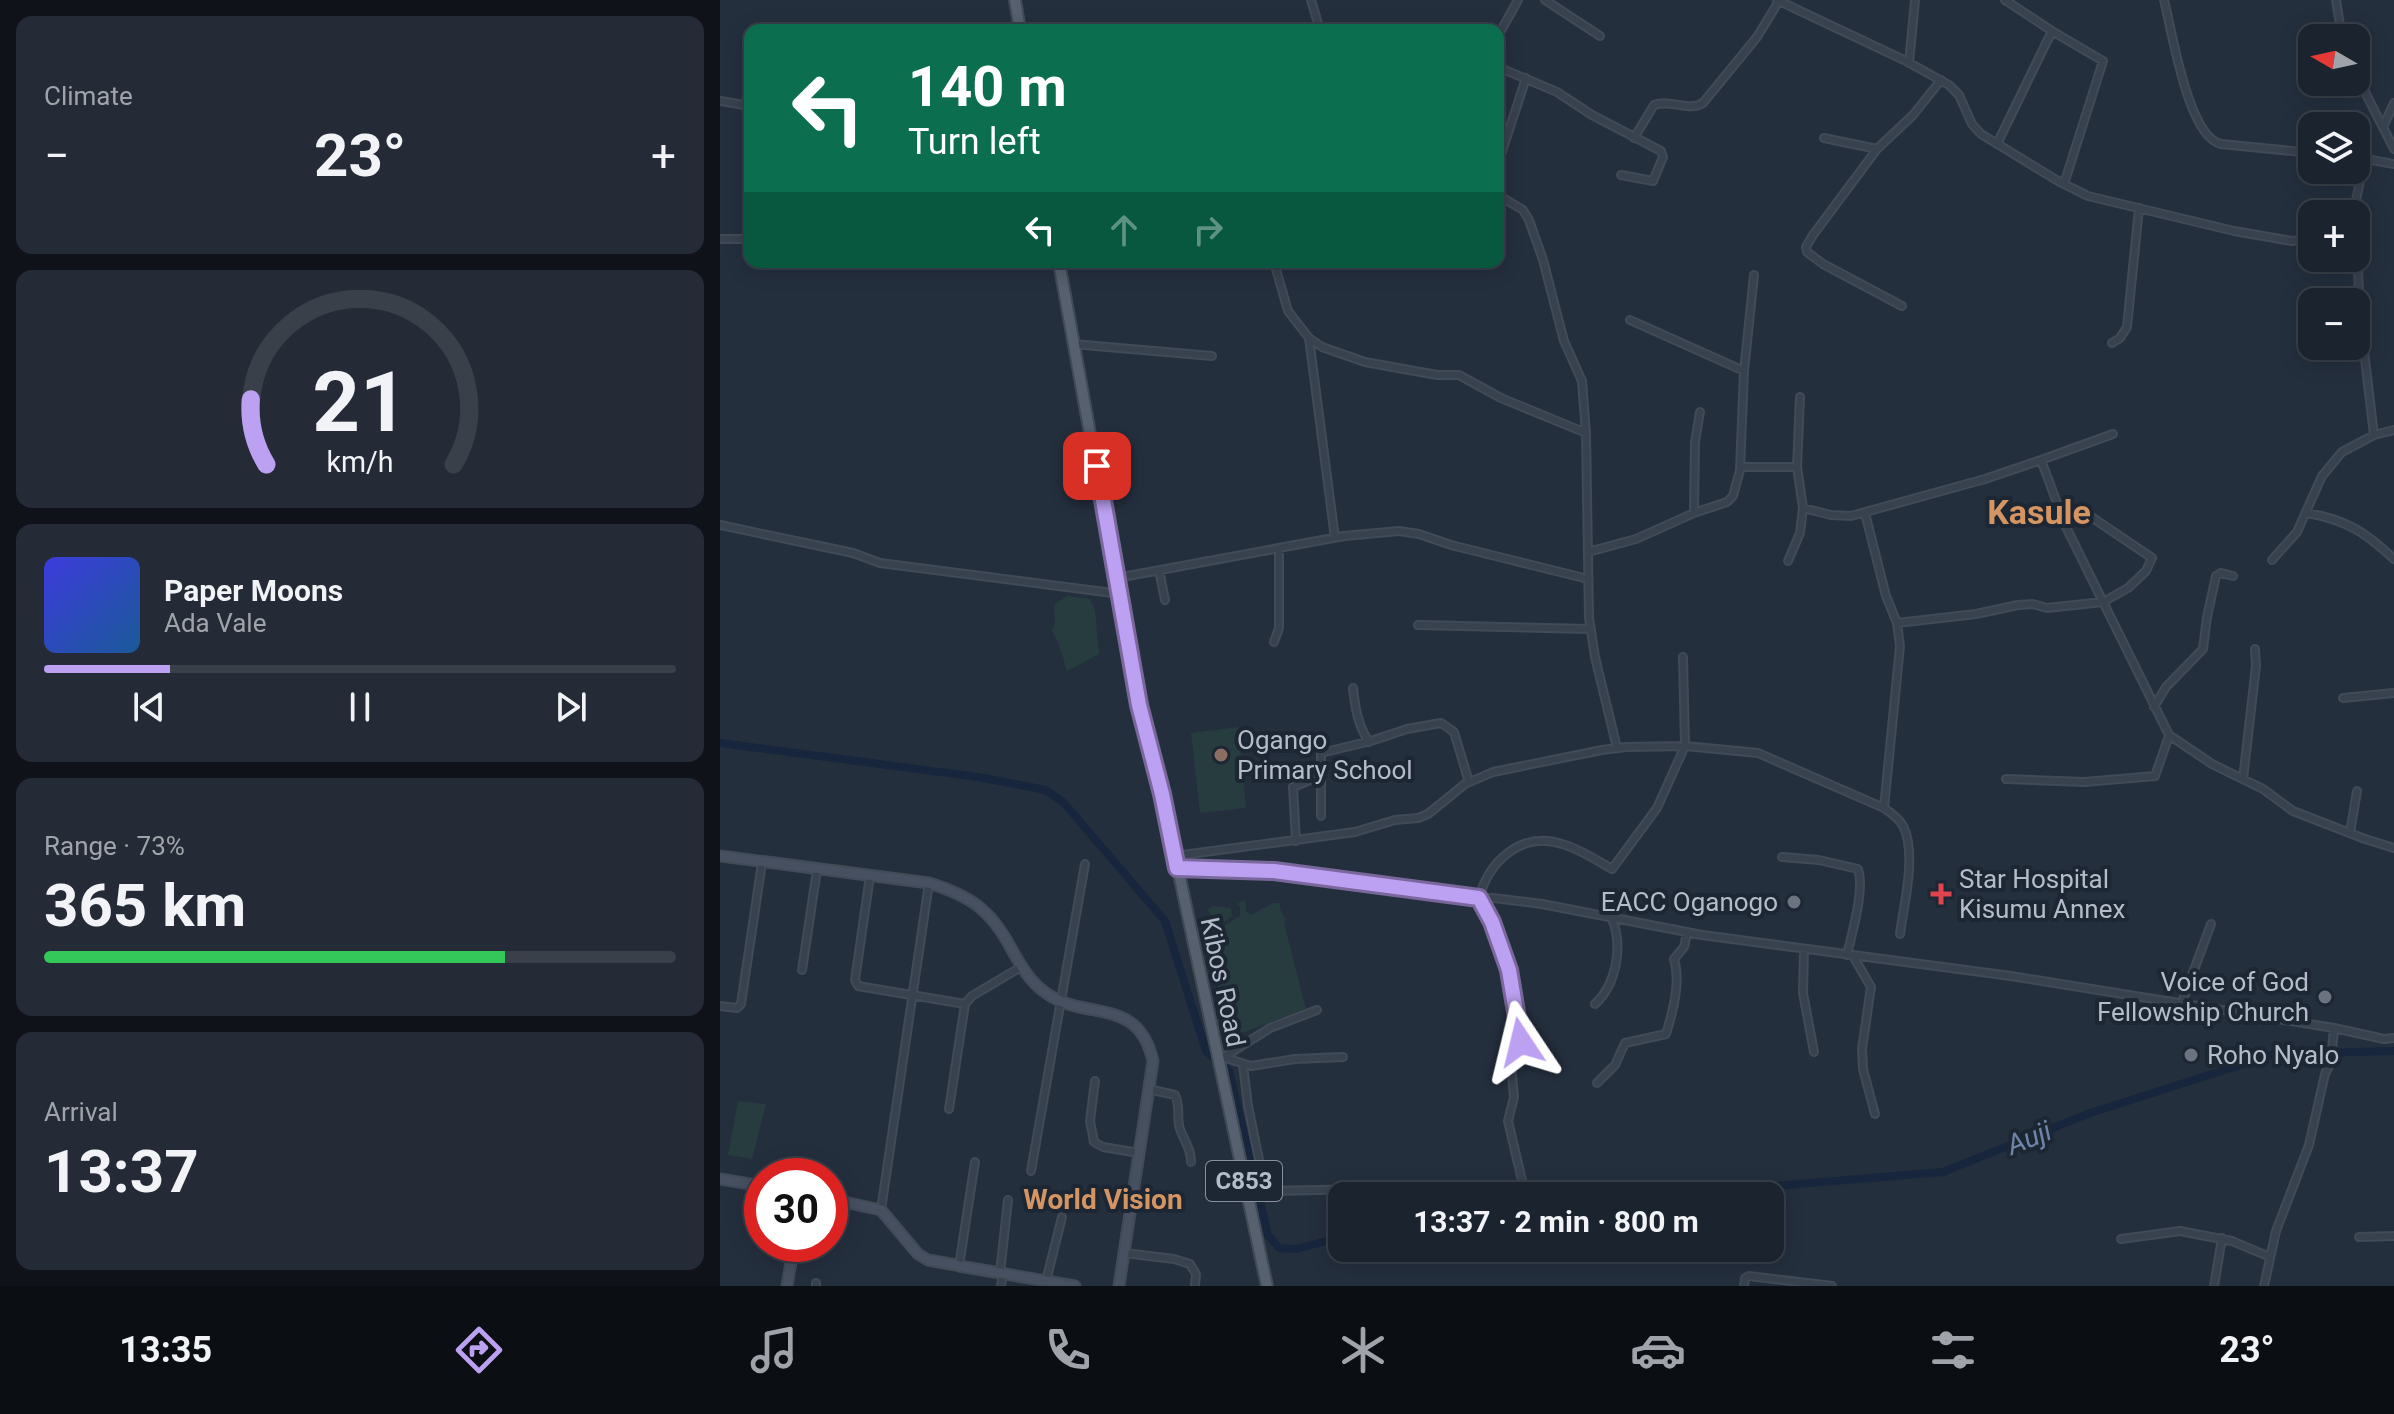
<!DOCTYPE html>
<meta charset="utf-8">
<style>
:root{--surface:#1b232e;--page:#242b36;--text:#f1f3f6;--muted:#a0a4aa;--line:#39404a;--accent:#bca0f2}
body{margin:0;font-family:Roboto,sans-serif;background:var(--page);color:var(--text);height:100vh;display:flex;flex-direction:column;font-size:30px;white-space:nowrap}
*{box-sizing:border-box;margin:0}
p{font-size:26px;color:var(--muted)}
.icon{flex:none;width:44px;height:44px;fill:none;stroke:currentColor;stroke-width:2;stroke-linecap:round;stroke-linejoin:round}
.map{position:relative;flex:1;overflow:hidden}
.drawer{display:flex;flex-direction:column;gap:16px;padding:16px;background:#0f1319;width:720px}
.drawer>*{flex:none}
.top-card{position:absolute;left:24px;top:24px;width:760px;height:244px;border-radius:16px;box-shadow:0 4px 20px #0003,0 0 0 2px var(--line);background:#0b6e4f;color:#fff;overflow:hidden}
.needle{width:52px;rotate:279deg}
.fabs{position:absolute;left:1578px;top:24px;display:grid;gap:16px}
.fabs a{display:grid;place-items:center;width:72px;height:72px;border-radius:16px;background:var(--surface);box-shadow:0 4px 20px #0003,0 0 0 2px var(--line);font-size:40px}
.speed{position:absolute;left:24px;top:1158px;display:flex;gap:16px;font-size:40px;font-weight:700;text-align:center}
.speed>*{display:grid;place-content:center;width:104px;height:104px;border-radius:50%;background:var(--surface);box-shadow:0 4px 20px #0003,0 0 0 2px var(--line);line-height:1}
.speed .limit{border:12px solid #d22;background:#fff;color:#111}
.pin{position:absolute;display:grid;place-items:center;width:68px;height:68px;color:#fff;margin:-34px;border-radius:16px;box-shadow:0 4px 12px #0006}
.me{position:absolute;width:88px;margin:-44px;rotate:350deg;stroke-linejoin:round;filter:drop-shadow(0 0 6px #0008)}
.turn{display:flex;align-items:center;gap:28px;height:168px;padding:0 32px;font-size:36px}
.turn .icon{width:104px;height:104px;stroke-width:2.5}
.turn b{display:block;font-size:56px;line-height:68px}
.lanes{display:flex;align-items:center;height:76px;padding:0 32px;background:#0003;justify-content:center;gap:40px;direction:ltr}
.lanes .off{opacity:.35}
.big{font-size:60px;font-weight:700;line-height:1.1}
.drawer .widget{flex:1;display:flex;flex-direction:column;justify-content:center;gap:12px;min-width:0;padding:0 28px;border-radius:16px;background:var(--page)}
.drawer .dial{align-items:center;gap:0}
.dial svg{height:208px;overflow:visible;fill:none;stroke:var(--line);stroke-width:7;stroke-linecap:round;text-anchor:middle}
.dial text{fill:var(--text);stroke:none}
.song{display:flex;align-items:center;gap:24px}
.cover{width:96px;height:96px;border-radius:12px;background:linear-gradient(135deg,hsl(240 70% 55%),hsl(210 70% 35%))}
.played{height:8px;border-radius:4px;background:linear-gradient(90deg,var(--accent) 20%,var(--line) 20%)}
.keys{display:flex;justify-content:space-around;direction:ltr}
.heat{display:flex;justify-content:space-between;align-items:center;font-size:44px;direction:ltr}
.charge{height:12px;border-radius:6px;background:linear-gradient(90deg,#34c759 73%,var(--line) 0)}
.trip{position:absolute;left:608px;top:1182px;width:456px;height:80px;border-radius:16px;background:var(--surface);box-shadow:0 4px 20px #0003,0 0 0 2px var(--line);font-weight:700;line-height:80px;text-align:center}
.tabs{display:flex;height:128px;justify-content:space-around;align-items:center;background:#0b0e12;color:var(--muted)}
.tabs .icon{width:56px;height:56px}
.tabs .active{color:var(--accent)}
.tabs b{font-size:36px;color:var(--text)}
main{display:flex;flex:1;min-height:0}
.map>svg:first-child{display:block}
</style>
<main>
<section class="drawer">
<div class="widget"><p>Climate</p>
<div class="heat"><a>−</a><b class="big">23°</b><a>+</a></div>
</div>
<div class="widget dial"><svg viewBox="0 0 100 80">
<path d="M14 69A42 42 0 1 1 86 69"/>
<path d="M14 69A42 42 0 0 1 8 44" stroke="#bca0f2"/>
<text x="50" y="56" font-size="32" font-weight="700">21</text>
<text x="50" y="72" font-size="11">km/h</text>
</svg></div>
<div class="widget">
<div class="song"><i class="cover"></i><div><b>Paper Moons</b><p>Ada Vale</p></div></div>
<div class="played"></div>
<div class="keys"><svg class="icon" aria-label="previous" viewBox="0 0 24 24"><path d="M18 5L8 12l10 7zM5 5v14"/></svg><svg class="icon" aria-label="pause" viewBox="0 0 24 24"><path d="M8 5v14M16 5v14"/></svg><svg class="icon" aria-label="next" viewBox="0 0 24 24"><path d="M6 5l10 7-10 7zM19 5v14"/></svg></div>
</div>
<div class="widget"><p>Range · 73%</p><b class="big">365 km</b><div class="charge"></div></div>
<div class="widget"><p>Arrival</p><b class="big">13:37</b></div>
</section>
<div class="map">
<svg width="1674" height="1286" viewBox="0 0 1674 1286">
<rect width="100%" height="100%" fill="#242f3e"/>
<path fill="#263c3f" d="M347 596 370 599 375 610 379 654 347 671C343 657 339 643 332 631L335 623 334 605Z
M518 727 526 808 480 813 471 733Z
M525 899 526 911 531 915 553 903H559L562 914 566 919 564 923 586 1009 511 1037 488 945 497 941 504 926 520 916V906L517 904Z
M492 906 511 908 512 916 502 924 497 919H493L488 910Z
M18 1101 46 1104 32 1159 8 1155Z"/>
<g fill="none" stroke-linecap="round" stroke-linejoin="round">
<path stroke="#17263c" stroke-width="8" d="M0 743 258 777 326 790 344 803 445 921 486 1051 509 1071 548 1235 559 1248 576 1249 622 1237
M937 1196 1223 1172 1370 1113 1555 1054 1674 1051"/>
<g stroke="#414a57" stroke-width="10">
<path id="street" d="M591 0 600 30
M825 0 880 36
M1057 0 1186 61 1229 85 1239 95 1252 124 1261 134 1338 181 1368 196 1514 231 1572 241 1592 239
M1444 0C1452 31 1468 137 1501 144L1592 153
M1616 0 1622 38
M1332 31 1383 61 1344 184
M778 36 798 0
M1189 63 1195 0
M778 67 837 92 872 115 941 151 943 157 933 181 901 175
M1636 67 1647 96 1674 149
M0 101 30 106
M1663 127 1674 103
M914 138 934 105C951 99 969 112 983 103L1037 37 1059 1
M1104 138 1157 149 1193 115 1221 80
M1277 144 1332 31 1285 0
M1157 149 1093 235 1086 247 1087 252 1103 264 1182 306
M1636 160 1644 163 1651 160 1674 164
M778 164 806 78
M778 195 803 210 809 220 823 260 844 341 862 381 866 433 869 618 875 657 897 748
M1633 214 1644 163
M1636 221 1640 317 1654 435
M0 239H30
M554 262 568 311 589 338 602 347 645 362 717 375H739L781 398 866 433
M910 320 1024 371
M589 338 615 538
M1392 343 1400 338 1407 327 1419 208
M353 344 492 356
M1321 460 1393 434
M1020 467H1077L1083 508 1111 515 1131 516 1265 479 1321 460 1346 527 1449 735 1492 764 1543 789 1573 811 1645 839 1674 848
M1077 467 1080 397
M974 513 975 442 980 412
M1145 513 1166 596 1177 623 1180 646 1164 808
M1587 513C1627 520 1645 532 1674 559
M0 525 133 553 160 563 400 594
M868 552 916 539 974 513 1007 502 1013 496 1020 470 1024 371 1034 275
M1552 560 1577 532 1602 476 1622 452 1654 435 1674 430
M1068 561 1080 533 1083 508
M439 570 445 600
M397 578 624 536 679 531 699 534 731 545 868 579
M1177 623 1256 614 1298 605 1313 604 1327 608 1383 602 1408 588 1426 571 1432 558 1367 514
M698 625 871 629
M554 642 559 628V549
M633 688C635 707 638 726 649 742
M1623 698 1674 693
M1434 707 1446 687 1483 649 1487 617 1496 576 1501 573 1513 576
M1286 779 1364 782 1435 776 1449 736
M1523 779 1536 666 1535 649
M601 816V753L651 741 687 729 721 723 734 732 749 782
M1630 833 1637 791
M576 841 573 787 600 776
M455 856 635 832 675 820 698 818 708 814 745 784 773 772 882 750 906 747 965 746 1038 753 1164 808C1171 813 1179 818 1183 826 1197 853 1184 904 1180 934
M1062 857 1099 860 1138 869C1145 890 1132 932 1127 955
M457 868 554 871 822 904 982 935 1291 976 1614 1028 1664 1039 1674 1038
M150 876 135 980 138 986 245 1004
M1084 949 1083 993 1094 1052
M1133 956 1151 987 1142 1049 1143 1069 1155 1114
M82 970 97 870
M875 1004C897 984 903 945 892 919
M1461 1005 1491 924
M0 1006 17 1008 21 1004 42 863
M496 1055 531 1066 575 1059 623 1057
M504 1057 550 1028 597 1010
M523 1065 528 1106 545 1189 549 1191 694 1188
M375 1081 370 1121 374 1142 383 1147 419 1153
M877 1083 895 1065 905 1043 946 1034C953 1011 961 982 954 959L964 947 967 933
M428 1089 455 1095C461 1107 456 1118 460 1129 464 1141 471 1148 471 1162
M229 1109 245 1004 252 996 301 967
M311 1171 365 864
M805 1193 788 1121 794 1097 790 1053 801 1042 802 1035 783 950 759 898C769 861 801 831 842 844 860 849 876 860 892 869L937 808 965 746 963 657
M161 1210 209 883
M1639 1237 1674 1236
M1401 1239 1460 1231 1512 1241 1550 1257
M404 1253 454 1259 470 1264 476 1274 475 1286
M236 1265 239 1266 255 1162
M280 1273 288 1200
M326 1281 342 1217
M96 1286V1283
M281 1286 283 1273
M1024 1286 1025 1278 1029 1276 1112 1286
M1494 1286 1502 1238
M1544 1286 1556 1231 1589 1145 1605 1074 1611 1062 1614 1028"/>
</g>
<g stroke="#414a57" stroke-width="13">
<path id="secondary" d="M0 856 209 883C251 896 271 910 292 950 301 966 310 982 326 993 366 1022 418 995 433 1061L399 1286
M0 1179 42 1186
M110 1199 161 1210 198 1254 208 1260 236 1265
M239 1266 355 1286
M67 1286 74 1244"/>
</g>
<g stroke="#414a57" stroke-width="14">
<path id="primary" d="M295 0 300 30
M339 262 419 705 442 794 547 1286"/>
</g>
<use href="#street" stroke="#38414e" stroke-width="6"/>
<use href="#secondary" stroke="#465061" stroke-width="9"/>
<use href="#primary" stroke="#56606e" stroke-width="10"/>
</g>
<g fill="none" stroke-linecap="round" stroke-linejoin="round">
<g stroke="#7a689d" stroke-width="20">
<path id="route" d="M377 466 419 705 442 794 457 868 554 871 759 898 772 922 789 970 801 1042"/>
</g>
<use href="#route" stroke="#bca0f2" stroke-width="14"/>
</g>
<circle fill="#8d6e63" stroke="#1d2633" stroke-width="3" cx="501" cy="755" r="8"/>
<path fill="#e0444e" stroke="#1d2633" stroke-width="3" d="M1217 882h8v8h8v8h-8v8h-8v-8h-8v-8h8z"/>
<g fill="#6b7280" stroke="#1d2633" stroke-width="3">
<circle cx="1074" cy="902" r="8"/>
<circle cx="1605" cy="997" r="8"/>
<circle cx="1471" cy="1055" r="8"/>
</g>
<g text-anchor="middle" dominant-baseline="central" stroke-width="8" stroke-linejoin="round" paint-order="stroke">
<rect fill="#1d2633" stroke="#878f9c" stroke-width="2" x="486" y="1161" width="76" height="40" rx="6"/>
<g font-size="24" font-weight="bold" fill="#b4bcc9">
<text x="524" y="1181">C853</text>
</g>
<g font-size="26" fill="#b4bcc9" stroke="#1d2633" text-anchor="start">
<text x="517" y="740">Ogango<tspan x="517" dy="30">Primary School</tspan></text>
<text x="1239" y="879">Star Hospital<tspan x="1239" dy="30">Kisumu Annex</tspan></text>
<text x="1058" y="902" text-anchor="end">EACC Oganogo</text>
<text x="1589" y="982" text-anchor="end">Voice of God<tspan x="1589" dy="30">Fellowship Church</tspan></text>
<text x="1487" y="1055">Roho Nyalo</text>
</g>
<g font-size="26" fill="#b4bcc9" stroke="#1d2633">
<text transform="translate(503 982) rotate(78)">Kibos Road</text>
</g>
<g font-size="28" font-style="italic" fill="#6d86a8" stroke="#1d2633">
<text transform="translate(1309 1138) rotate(-22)">Auji</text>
</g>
<g font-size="28" font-weight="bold" fill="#d59563" stroke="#1d2633">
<text x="383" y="1199">World Vision</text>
</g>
<g font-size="34" font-weight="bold" fill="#d59563" stroke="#1d2633">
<text x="1319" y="512">Kasule</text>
</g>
</g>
</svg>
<div class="fabs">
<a><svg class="needle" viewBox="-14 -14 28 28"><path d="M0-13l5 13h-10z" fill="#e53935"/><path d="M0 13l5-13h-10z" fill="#a0a4aa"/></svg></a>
<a><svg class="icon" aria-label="layers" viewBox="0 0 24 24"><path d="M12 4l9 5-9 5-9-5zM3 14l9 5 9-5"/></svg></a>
<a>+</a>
<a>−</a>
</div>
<div class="speed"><div class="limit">30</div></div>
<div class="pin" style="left:377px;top:466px;background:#d93025"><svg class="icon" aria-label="arrive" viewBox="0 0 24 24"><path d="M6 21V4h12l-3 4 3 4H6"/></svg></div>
<svg class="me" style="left:801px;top:1042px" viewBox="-20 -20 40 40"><path d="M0-17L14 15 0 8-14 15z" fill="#bca0f2" stroke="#fff" stroke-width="4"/></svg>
<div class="trip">13:37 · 2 min · 800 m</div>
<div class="top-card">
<div class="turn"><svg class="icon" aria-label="left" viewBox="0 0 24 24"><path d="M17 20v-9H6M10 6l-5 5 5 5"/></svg><div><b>140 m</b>Turn left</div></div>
<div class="lanes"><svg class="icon" aria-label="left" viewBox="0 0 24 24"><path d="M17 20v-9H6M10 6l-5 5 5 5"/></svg><svg class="icon off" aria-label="ahead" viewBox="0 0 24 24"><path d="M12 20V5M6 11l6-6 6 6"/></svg><svg class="icon off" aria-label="right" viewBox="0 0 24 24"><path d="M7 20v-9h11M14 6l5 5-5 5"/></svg></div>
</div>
</div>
</main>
<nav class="tabs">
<b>13:35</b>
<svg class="icon active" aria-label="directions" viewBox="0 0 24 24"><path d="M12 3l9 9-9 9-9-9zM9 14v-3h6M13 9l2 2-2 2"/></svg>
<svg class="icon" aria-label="music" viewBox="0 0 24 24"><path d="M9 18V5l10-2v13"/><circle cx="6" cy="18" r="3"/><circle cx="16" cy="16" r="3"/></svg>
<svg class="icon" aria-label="phone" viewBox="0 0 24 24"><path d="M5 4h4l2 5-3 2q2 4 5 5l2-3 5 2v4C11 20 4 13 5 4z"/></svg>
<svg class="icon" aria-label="climate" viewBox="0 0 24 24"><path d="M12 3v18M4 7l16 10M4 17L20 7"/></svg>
<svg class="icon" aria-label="car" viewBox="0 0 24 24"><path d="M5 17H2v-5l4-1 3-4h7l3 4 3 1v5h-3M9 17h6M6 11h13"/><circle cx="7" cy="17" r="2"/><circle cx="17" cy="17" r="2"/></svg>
<svg class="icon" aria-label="filters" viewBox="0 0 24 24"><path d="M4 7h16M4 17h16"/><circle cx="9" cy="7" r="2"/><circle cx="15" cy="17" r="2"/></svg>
<b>23°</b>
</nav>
